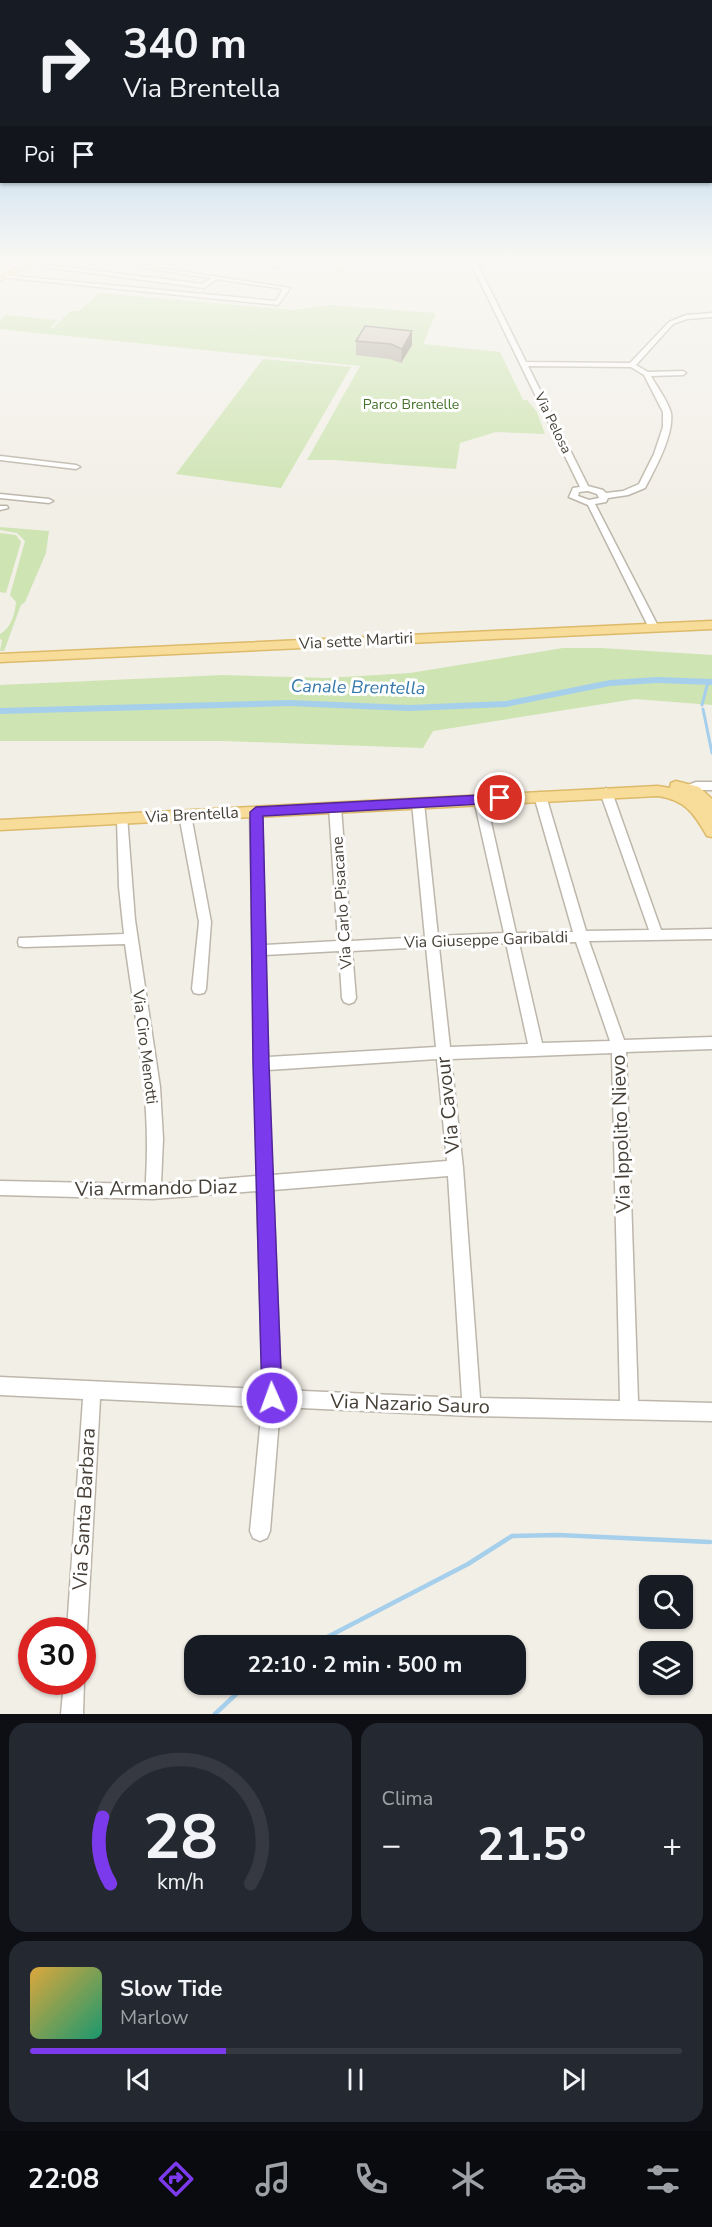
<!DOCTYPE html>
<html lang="it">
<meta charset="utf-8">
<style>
:root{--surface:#171b24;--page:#242831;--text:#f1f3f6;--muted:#9ea1a6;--line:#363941;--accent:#7c3aed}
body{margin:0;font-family:"Nunito Sans",sans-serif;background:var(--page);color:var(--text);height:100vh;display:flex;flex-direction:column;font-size:22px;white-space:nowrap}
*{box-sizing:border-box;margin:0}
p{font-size:20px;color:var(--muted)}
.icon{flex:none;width:33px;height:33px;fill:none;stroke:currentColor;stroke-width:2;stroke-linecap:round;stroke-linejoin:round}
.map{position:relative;height:1714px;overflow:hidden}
.drawer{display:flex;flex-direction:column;gap:9px;padding:9px;background:#0d0f14;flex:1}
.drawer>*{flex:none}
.hud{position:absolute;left:0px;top:0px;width:712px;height:183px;box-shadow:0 2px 4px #0004;background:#171b24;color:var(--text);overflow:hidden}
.controls{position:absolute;left:639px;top:1575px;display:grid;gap:12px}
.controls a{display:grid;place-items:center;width:54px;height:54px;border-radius:12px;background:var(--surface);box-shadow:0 2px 4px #0004;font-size:30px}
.speed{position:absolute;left:18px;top:1617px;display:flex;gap:12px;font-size:30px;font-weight:700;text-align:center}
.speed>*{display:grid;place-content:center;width:78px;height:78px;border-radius:50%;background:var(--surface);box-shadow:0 2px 4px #0004;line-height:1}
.speed .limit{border:9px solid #d22;background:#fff;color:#111}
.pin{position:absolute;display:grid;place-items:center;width:51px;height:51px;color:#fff;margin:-26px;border:3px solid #fff;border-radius:50%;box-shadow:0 2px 6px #0007}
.me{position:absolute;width:66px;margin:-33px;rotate:358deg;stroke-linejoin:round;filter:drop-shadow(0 0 4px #0008)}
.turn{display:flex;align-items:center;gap:21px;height:126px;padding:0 24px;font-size:27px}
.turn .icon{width:78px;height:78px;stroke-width:2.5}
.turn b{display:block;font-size:42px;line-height:51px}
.then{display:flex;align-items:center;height:57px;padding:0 24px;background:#0003;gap:12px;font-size:22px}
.big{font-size:45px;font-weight:700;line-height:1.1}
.drawer .card{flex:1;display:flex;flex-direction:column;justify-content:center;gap:9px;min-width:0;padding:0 21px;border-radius:18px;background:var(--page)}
.drawer .dial{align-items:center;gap:0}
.dial svg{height:156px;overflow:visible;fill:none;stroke:var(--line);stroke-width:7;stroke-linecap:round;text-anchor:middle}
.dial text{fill:var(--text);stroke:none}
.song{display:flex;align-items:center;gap:18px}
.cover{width:72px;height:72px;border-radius:9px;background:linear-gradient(135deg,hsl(40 70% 55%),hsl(160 70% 35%))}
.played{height:6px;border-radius:3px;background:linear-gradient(90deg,var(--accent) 30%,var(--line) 30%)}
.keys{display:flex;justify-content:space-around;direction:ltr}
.heat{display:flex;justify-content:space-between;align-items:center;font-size:33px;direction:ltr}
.drawer .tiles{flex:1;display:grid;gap:9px;grid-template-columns:1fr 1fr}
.card:last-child{grid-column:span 2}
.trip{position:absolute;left:184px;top:1635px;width:342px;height:60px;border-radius:18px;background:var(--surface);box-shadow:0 2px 4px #0004;font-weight:700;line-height:60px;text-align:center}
.tab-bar{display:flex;height:96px;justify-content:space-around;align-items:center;background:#090b0e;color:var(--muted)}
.tab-bar .icon{width:42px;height:42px}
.tab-bar .on{color:var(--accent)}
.tab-bar b{font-size:27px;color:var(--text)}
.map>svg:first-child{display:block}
</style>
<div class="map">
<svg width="712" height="1714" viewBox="0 0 712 1714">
<rect width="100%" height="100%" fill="#f2efe7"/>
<path fill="#cee4b2" d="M99 293 293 310 329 305 436 313 423 344 500 352 523 400H527L537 412 545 434 496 432 460 443 456 469 334 460H307L360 366 37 333 43 327 36 333 0 329V320L6 315 58 320 51 327 53 328 71 311H79Z
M263 359 351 367 281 488 176 474Z
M0 527 49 531 46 553 25 602 21 605 4 651H0L2 640 0 639V634C11 628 15 614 16 602L10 595 25 541 17 533 0 530Z
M0 533 16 535 21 542 6 593 0 592Z
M563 648H601L712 655V705L635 699 433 731 423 748 223 741H0V685L223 675 327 678 410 673Z"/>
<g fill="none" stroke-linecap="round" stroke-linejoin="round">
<path stroke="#a6cfec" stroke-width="3" d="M702 705 708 682
M703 709 712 753"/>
<path stroke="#a6cfec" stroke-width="4.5" d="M310 1646 468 1564 512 1536 558 1535 710 1542
M215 1714 247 1684"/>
<path fill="#a6cfec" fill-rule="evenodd" d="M657 677 712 679V685L657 683 610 686 506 707 409 711 289 706 0 714V708L289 700 409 705 506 701 610 680Z"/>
<g stroke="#bdb6aa" stroke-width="3">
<path id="minor" d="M101 261H112L290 288 278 305 0 277 3 275 276 301 283 289 217 279 204 288 22 264 25 262 203 284 211 278Z
M245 261H257L282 265 279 267Z
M332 261H337L343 271H339Z
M470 261H476L526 362 630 363 669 322 686 315 712 313V317L687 319 673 324 636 365 648 372 683 371 686 373 683 375 651 376C657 387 668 401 671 413 674 435 655 469 645 488L628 495 608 498 606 502 595 504 659 628 657 630 654 631 649 628 588 505 569 497 573 488 580 487ZM528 366 631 367 644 375 663 412V427L654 454 639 484 623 491 606 493 603 490 588 486ZM588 491 597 494 599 498 589 500 578 496 579 492Z
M0 456 76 465 80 467 76 469 0 460Z
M0 494 49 499 53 501 49 503 0 498Z
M0 506H7L8 508 0 510Z
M696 782H712V790H697L681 796 675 792 677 789Z
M606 788 612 792 661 930 712 929V939L589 941 624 1040 712 1037V1049L626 1052 638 1401 712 1403V1421L472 1416 280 1407 270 1531 267 1538 260 1541 253 1538 250 1531 262 1407 100 1399 87 1630 82 1638V1630H67L83 1399 0 1395V1377L263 1389 257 1191 153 1199 0 1195V1181L146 1184V1179C151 1097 136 1024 125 944L24 947 19 946 18 942 19 938 124 934 119 887 117 819 119 816H127L135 920 160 1087 163 1139 161 1184 257 1176 250 812 252 809H260L262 812 265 945 338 941 329 807 335 803 341 807 351 941 425 937 412 803 418 799 424 803 438 936 504 933 474 800 480 796 486 800 516 933 573 932 534 796 540 792 546 796 586 931 649 930 600 792ZM576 942 610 1041 542 1043 519 943ZM506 943 528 1044 450 1047 439 947ZM426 947 436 1047 268 1057 265 955 339 951 342 998 344 1002 349 1004 354 1002 356 998 352 951ZM612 1053 620 1401 480 1398 463 1168 451 1059ZM437 1059 447 1161 272 1175 268 1070ZM448 1176 462 1398 281 1390 273 1190Z
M185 811 191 815 211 922 206 989 204 993 199 994 194 993 192 989 199 922 179 815Z
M82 1677 84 1682 83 1714H61L64 1682H82Z"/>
</g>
<g stroke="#dcba6a" stroke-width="3">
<path id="major" d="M28 261H36L0 281V276Z
M712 621V629L0 662V654Z
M676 781 699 787 712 799V837L707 836C694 813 685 800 658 796L0 830V820L658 786 670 788 671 783Z"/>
</g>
<use href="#minor" fill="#fff" fill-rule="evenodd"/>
<use href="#major" fill="#f8dd9a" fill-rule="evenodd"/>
</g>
<path fill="#b5aea3" d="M412 331V345L401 363 390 359 356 355V341Z"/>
<path fill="#948d84" d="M412 331V345L401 363 402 349Z"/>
<path fill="#d3cabd" stroke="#948d84" stroke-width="1.5" d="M365 326 412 331 402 349 391 344 356 341Z"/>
<linearGradient id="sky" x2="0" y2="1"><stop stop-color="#8dbfea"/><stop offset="0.52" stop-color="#f9f8f4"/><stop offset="1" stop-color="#f9f8f4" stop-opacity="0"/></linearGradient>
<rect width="712" height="500" fill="url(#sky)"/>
<path fill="#7c3aed" stroke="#51269a" stroke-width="1.5" d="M500 794 507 798 500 803 263 816 269 1064 282 1398 279 1406 272 1409 265 1406 262 1398 253 1064 250 812 256 807Z"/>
<g text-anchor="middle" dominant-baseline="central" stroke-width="6" stroke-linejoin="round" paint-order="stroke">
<g font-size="14" fill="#48732d" stroke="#fff">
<text x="411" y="404">Parco Brentelle</text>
</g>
<g font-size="14" fill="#453f36" stroke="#fff">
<text transform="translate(553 423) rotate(64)">Via Pelosa</text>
</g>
<g font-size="16" fill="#453f36" stroke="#fff">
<text transform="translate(356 641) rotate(-3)">Via sette Martiri</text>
<text transform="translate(192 815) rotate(-3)">Via Brentella</text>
<text transform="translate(342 903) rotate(-94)">Via Carlo Pisacane</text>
<text transform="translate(486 940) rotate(-2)">Via Giuseppe Garibaldi</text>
<text transform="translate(145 1047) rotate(83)">Via Ciro Menotti</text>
</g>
<g font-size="18" font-style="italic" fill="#3679aa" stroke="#fff">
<text transform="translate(358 687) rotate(1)">Canale Brentella</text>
</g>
<g font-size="20" fill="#453f36" stroke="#fff">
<text transform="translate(448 1105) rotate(-96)">Via Cavour</text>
<text transform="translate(621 1134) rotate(-92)">Via Ippolito Nievo</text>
<text transform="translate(156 1188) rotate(-1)">Via Armando Diaz</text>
<text transform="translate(410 1404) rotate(2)">Via Nazario Sauro</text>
<text transform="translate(84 1509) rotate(-87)">Via Santa Barbara</text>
</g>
</g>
</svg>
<div class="controls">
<a><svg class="icon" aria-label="search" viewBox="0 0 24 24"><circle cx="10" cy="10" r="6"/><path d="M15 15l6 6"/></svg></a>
<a><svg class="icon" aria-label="layers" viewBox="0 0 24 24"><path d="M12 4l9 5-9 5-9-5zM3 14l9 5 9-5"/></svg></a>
</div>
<div class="speed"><div class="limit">30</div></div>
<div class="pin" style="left:500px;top:798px;background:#d93025"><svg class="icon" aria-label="arrive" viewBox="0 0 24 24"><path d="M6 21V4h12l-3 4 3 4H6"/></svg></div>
<svg class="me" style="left:272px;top:1398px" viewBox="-20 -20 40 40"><circle r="17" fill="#7c3aed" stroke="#fff" stroke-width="3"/><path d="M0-11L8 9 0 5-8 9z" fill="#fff"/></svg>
<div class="trip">22:10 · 2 min · 500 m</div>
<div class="hud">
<div class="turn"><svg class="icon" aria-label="right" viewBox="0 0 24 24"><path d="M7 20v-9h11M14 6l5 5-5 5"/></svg><div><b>340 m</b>Via Brentella</div></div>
<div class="then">Poi<svg class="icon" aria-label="arrive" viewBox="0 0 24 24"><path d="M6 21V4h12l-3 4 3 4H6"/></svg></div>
</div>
</div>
<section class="drawer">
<div class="tiles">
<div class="card dial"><svg viewBox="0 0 100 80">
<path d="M14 69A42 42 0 1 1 86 69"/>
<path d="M14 69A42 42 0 0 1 10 35" stroke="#7c3aed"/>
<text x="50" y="56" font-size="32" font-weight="700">28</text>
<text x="50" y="72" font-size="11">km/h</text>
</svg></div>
<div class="card"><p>Clima</p>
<div class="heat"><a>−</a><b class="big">21.5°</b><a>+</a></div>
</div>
<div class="card">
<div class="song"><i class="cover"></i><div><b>Slow Tide</b><p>Marlow</p></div></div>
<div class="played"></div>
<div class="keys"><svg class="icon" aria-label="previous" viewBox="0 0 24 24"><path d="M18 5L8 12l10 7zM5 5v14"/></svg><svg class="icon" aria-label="pause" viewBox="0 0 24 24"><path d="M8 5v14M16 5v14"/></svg><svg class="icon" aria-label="next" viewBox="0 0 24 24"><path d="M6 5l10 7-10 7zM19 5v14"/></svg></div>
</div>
</div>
</section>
<nav class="tab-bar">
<b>22:08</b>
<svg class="icon on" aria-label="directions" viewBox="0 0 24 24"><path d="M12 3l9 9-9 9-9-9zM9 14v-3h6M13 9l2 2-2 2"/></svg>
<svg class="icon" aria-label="music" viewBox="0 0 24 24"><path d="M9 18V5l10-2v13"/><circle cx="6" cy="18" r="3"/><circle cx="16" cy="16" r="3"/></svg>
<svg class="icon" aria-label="phone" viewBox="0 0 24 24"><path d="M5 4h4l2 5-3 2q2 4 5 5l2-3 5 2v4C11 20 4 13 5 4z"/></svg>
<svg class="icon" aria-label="climate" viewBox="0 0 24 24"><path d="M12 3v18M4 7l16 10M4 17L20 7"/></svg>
<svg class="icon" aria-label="car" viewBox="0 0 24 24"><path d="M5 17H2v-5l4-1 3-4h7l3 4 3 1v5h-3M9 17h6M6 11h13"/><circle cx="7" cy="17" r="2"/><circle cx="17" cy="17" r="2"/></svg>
<svg class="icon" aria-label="filters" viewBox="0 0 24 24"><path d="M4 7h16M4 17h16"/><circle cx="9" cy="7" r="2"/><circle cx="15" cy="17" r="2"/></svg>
</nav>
